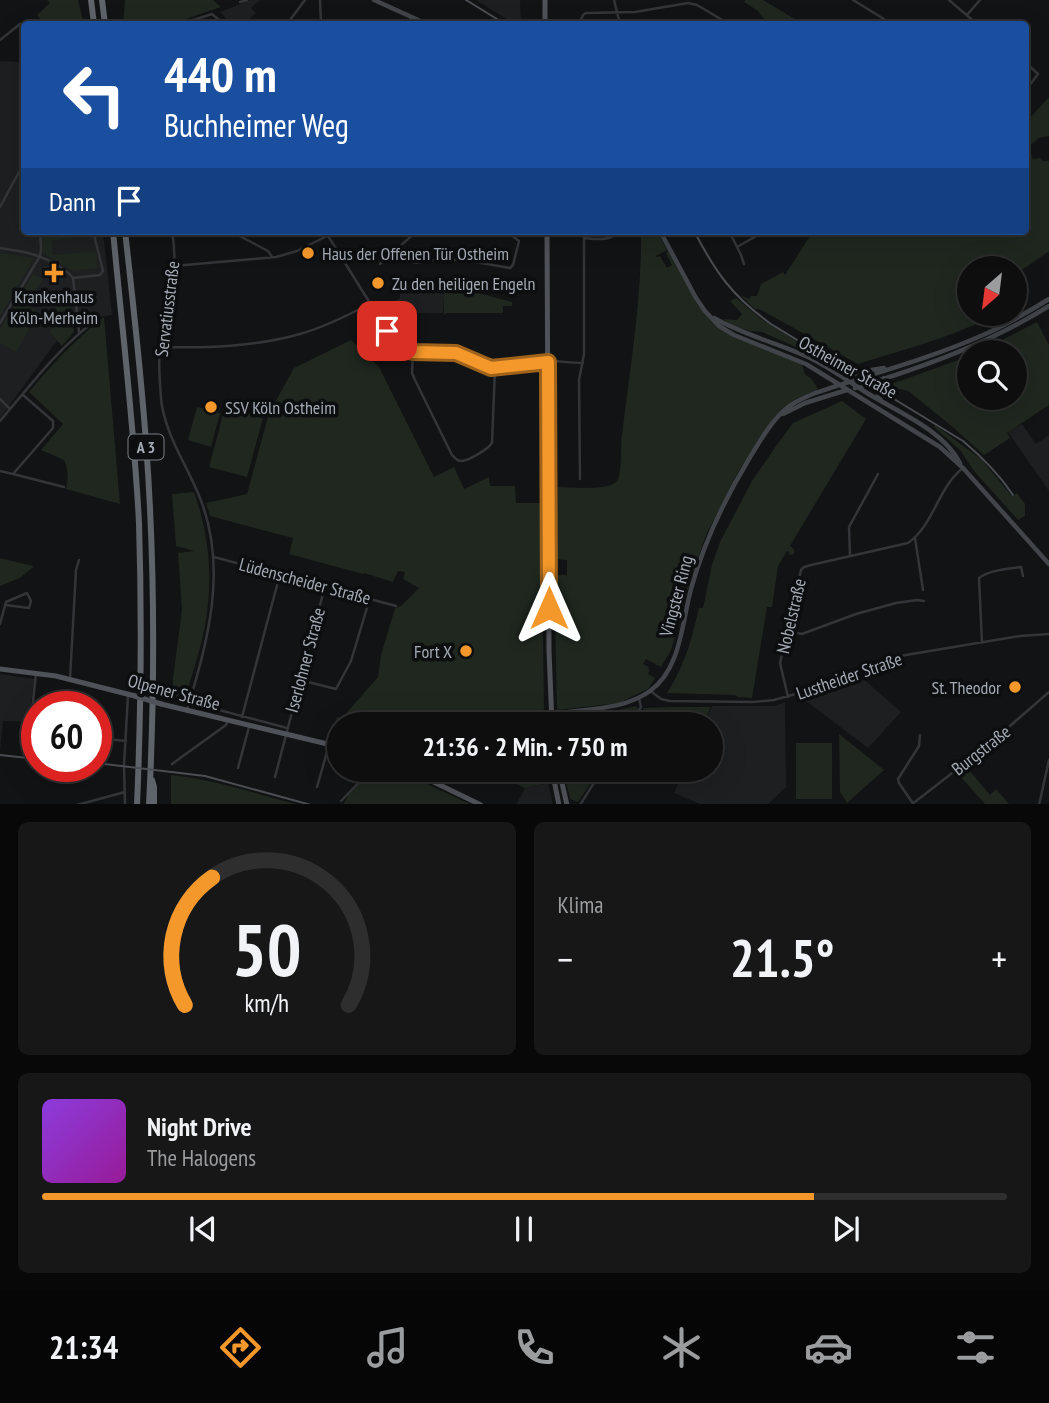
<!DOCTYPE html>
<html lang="de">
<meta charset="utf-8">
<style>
:root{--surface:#0e0e0f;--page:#171718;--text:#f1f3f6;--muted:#9b9c9e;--line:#2e2e2f;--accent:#f4982b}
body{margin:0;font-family:"PT Sans Narrow",sans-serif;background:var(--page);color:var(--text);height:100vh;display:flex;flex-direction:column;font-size:26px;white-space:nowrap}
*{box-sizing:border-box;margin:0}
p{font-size:23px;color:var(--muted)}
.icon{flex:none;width:38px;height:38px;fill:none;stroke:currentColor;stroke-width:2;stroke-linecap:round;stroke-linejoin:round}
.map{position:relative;height:804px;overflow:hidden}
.details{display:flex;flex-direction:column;gap:18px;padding:18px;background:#080808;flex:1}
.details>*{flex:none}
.banner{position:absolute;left:21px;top:21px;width:1008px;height:214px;border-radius:7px;box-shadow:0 7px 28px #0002,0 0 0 2px var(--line);background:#1a4fa0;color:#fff;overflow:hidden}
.needle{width:46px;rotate:208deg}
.fabs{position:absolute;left:957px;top:256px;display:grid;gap:14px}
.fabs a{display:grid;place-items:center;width:70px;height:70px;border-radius:50%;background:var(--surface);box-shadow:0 7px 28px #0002,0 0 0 2px var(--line);font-size:35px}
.speed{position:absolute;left:21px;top:691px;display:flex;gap:14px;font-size:35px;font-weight:700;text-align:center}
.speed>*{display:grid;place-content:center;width:91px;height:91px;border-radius:50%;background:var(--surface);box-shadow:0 7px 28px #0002,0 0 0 2px var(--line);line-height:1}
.speed .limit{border:10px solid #d22;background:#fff;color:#111}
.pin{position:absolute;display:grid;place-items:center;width:60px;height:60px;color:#fff;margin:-30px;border-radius:14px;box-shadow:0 4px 10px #0006}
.me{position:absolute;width:77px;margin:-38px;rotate:0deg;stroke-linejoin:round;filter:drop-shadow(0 0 5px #0008)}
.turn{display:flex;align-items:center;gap:24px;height:147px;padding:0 28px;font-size:32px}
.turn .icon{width:91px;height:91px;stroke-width:2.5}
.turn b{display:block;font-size:49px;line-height:60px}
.then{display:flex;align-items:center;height:66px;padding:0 28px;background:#0003;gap:14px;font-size:26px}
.big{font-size:52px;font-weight:700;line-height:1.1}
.details .tile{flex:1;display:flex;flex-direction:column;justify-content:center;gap:10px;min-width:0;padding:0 24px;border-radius:10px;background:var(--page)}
.details .dial{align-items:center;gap:0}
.dial svg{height:182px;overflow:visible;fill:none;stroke:var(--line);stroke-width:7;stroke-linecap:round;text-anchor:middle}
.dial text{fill:var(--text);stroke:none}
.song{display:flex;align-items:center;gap:21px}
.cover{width:84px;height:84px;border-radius:10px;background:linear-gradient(135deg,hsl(270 70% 55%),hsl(300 70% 35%))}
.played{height:7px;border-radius:4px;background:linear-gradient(90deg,var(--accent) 80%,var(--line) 80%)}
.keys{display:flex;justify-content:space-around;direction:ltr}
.heat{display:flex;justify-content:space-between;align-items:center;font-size:38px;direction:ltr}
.details .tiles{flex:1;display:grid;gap:18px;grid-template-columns:1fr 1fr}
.tile:last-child{grid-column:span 2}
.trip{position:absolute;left:327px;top:712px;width:396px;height:70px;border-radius:35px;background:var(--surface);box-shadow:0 7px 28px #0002,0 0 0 2px var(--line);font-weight:700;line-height:70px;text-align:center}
.tabs{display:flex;height:112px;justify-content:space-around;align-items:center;background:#060606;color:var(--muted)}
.tabs .icon{width:49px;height:49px}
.tabs .selected{color:var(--accent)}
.tabs b{font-size:32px;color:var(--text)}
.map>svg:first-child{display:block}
</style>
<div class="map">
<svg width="1049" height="805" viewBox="0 0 1049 805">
<rect width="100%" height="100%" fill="#121314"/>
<path fill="#1e1f21" d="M251 0H260L251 8 256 13 244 24H232L220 12Z
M476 0H520L521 22 515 24Z
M0 61 22 62 24 100V231H103L112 315 91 318 82 321 62 334 0 418Z
M405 290 408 294 443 291V313H400L393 302 400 298V293Z
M1022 424 1036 444 1049 435V491L1008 432Z
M0 674 34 679 29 722 3 721 0 751Z
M860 676 901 712 868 748 802 698Z
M785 702 786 787 768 804H700L674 793 684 770H710V724H704L712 706H775Z
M548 783 553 804 516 805 525 788Z"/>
<path fill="#1f271f" d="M47 0H78L84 24H44L37 15 50 3Z
M125 0H213L221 7 171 24H123Z
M745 0H763L803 24H768L758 11 744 2Z
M1049 97V136L1039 138 1026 148 1030 151 1033 159 1040 158 1043 161H1049V251L1015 275V268H970V313H989L991 317C949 338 902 350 858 364L763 311 758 309H755L740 295 749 299 751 296H757L761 284 783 272 785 275 813 231H1026V122Z
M41 231H81L82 236 52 241 53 255 96 251 98 268 73 271 43 253Z
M641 231H657L667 250 656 256V257L660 256 667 268 672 265 666 253 668 251 697 304 716 326 802 364 805 375 811 378 818 389 796 399 778 414 738 472 706 535 691 579 671 650 661 667 646 659 643 664 649 667 648 669 650 670 648 674 655 678 648 689 619 703 557 710 554 575H567V560L554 559 553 487C568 487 607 491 616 482 623 475 620 445 622 435 630 367 642 299 641 231Z
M0 253 34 258 0 316Z
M33 274 43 279 27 306 39 312 16 352 0 343V329Z
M68 287 74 332 62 346 50 333 56 307Z
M454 290 471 291 512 302V306H503V313H447L444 315 443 291Z
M736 298 761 319 838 366 835 367 798 348 762 332 750 331 734 326 723 319 737 320 742 314 730 301Z
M104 317 120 504 66 489C68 478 69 471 64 460L41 450 63 424 29 392C52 364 76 339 104 317Z
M1037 322 1049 345V405L1007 433 1010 438 984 455 948 423 908 391 894 388 889 385 969 356 970 397H1015V352H979Z
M351 340 379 367 434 477 454 467 464 489 489 477 490 486H515L516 503H541L544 709 542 712 496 724H340L339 741 331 738 337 717 342 718 378 677 381 655 395 608 401 606 419 588 403 579 405 572 398 571 393 582 364 573 363 574 289 554 293 538 210 516 206 503 247 494 269 413 294 368Z
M842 401 866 419 790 546 794 549V554L789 555V552L787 551 778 566 772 607H767L752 698 738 697 735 695 667 693C685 664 691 642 699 608H703L712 565 720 542 752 481 776 446 793 423Z
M197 407 220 413 211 447 188 440Z
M225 407 263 418 247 477 209 467Z
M935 425 981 459 1012 496 1017 493 1025 504V516L1018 520 974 471 960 450 934 427Z
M194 492C209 534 213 576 206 620 202 647 192 673 185 699L172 698 173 678 182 610 178 553 194 551 176 546 172 494Z
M0 558 33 566V567L20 578 0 586Z
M637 706 638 710 629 724H558L563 719 599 714Z
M671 707H711L703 724H633L644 708Z
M839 734 884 770 847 803 840 792Z
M796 743H832V799H796Z
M373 770H397L470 804 343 805 349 794Z
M486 770H546L548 783 525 788Z
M563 770H599L578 802 570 799Z
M969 770 990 795 996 789 1009 804H985L960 776Z
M171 775C214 779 255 794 296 804H171Z"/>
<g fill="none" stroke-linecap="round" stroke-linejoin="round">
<path stroke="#333539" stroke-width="2.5" d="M320 0 321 24
M614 0 620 24
M853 0 892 24
M949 0 977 24
M240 2 247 0
M967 15 980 0
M181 24 212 14 224 24
M287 24 305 0
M579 24 583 15 586 13 635 12 688 3 697 5 729 24
M0 40 20 24
M1026 63 1038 74 1026 90
M24 67 20 72 24 122
M0 207 24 163
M172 231C174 243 175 256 174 268 171 294 161 320 160 346 158 364 160 382 161 399 165 435 187 465 200 498 228 568 208 641 187 710
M230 231 268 251 272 257
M325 231 393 340C409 361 436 348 460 354 472 357 482 368 495 368 510 367 524 363 539 361 553 360 568 363 583 363
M729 231 741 255 744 264
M584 238C596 239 611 242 618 231
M737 247 765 231
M0 248C25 252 38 253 60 267 65 271 69 272 73 278L79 332
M398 249 408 260 414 263 441 259 464 260 510 268 513 265 519 241 506 231
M380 264 417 231
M174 266 276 257 297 251 327 236
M73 278 100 275 103 271 93 231
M0 323 40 256 41 249 40 231
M160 347C207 348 254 347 300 334 324 327 347 316 369 304
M413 352 412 373 415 380 452 455C456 459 457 461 462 461 470 460 488 449 492 443L495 369
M0 399 10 409
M0 421C30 386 58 348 95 321
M0 471 13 474 53 428V421L23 395
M13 474 64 487
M580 479 579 380 584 354V231
M915 538 923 590
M850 555 849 527 878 474
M214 557 396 606
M0 624 6 602 27 593 31 601 29 608 5 605
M788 631 802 634 856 614 896 603 917 600 924 601
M982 643 979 578C989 570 1008 569 1021 567L1023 576
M70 679 76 570 79 560
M300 680 336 689 351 661 369 601
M652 692 661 699 670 701 753 702 774 700 799 693 894 657 1020 636 1049 634
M788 697 780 663 801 570 804 567 811 565 908 543C934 525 938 487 963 468
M189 702 287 728
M242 717 280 574
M630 724 641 707 639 698
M96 738 126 741
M29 740 36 673
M172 764 226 725 227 722
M238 768 249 727
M275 777 325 586
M317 787 329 745
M341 801 371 770
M77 805 125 792
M125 805 124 765 128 695
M580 805 602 770
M911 805 987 746 1049 692
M914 805 899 783 898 779 919 746 920 735
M1039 805 1049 760"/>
<path stroke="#414449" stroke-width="4.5" d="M374 0 427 24
M660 231 696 298 705 311 719 326 734 335 806 364 940 447 963 468 1049 564
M714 318C744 335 777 343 808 357 829 367 848 381 867 393 898 412 943 430 960 463
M838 372 846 374 884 368
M855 388C923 367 988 344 1049 306
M881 401 877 392 884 378
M783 414 805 403 847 390
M535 719 546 724
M512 724C526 721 539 717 553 714 586 708 622 711 650 691 681 669 682 622 691 589 704 542 724 500 749 459 760 441 771 421 787 408 795 401 806 397 815 393 871 374 929 359 983 335 1006 325 1028 312 1049 299"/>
<path stroke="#4f5258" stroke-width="5" d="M545 0V24
M547 231 549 651 552 724
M0 669 56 676 135 696
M161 704 340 747
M409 770 481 805
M552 770 559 805
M559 770 567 805"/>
<path stroke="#5f646a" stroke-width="6" d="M91 0 94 24
M102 0 105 24
M113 231C122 328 134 425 139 523 142 617 141 710 137 805
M125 231C133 302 141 372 146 443 155 563 155 684 149 805
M152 780 154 787V805"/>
<path stroke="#4a4d52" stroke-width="2" d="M466 0 505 24
M694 231C716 273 732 296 771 324L963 441C982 457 999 474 1013 495
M0 755 37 759
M96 763 205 776 311 805"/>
<path stroke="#4f5258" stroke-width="5" d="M135 696 161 704"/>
</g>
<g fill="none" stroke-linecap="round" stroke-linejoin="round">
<g stroke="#9f631c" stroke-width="18">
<path id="route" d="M387 331 398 347 403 350 413 352 456 353 491 368 548 362 549 608"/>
</g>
<use href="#route" stroke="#f4982b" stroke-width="12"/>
</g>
<g fill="#f4982b" stroke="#0d0e0f" stroke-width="2.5">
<circle cx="308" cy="253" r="7"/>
<path d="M50.5 262.5h7v7h7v7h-7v7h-7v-7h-7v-7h7z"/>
<circle cx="378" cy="283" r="7"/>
<circle cx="211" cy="407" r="7"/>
<circle cx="466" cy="651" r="7"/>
<circle cx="1015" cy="687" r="7"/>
</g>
<g text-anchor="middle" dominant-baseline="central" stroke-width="7" stroke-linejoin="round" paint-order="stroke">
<rect fill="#0d0e0f" stroke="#777c83" stroke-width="2" x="128.5" y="434.5" width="35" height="25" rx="5"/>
<g font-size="16" font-weight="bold" fill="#a4abb5">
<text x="146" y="447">A 3</text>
</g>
<g font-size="18" fill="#a4abb5" stroke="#0d0e0f" text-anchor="start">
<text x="322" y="253">Haus der Offenen Tür Ostheim</text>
<text x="392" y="283">Zu den heiligen Engeln</text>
<text x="54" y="296" text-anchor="middle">Krankenhaus<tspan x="54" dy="21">Köln-Merheim</tspan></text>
<text x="225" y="407">SSV Köln Ostheim</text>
<text x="452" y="651" text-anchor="end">Fort X</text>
<text x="1001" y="687" text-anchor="end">St. Theodor</text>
</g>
<g font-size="18" fill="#a4abb5" stroke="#0d0e0f">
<text transform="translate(167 309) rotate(-83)">Servatiusstraße</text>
<text transform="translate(848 367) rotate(29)">Ostheimer Straße</text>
<text transform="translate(305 581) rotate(15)">Lüdenscheider Straße</text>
<text transform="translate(676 596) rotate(-75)">Vingster Ring</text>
<text transform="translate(791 616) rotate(-77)">Nobelstraße</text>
<text transform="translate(305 660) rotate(-75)">Iserlohner Straße</text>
<text transform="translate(849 676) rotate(-19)">Lustheider Straße</text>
<text transform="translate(174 692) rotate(15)">Olpener Straße</text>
<text transform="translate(981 750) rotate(-38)">Burgstraße</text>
</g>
</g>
</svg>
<div class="fabs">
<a><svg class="needle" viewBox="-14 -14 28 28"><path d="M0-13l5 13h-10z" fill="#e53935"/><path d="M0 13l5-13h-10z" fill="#9b9c9e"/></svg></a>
<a><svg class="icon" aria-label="search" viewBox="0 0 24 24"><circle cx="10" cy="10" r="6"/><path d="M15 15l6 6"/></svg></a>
</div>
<div class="speed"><div class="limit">60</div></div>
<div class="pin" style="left:387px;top:331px;background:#d93025"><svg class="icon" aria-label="arrive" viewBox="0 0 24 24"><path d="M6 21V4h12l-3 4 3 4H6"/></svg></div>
<svg class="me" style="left:549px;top:608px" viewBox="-20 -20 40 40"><path d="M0-17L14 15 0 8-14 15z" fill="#f4982b" stroke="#fff" stroke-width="4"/></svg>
<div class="trip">21:36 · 2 Min. · 750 m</div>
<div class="banner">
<div class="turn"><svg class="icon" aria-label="left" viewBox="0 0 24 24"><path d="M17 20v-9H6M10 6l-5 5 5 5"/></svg><div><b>440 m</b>Buchheimer Weg</div></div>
<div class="then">Dann<svg class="icon" aria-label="arrive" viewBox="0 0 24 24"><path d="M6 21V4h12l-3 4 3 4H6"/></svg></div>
</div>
</div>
<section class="details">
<div class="tiles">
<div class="tile dial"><svg viewBox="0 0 100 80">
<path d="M14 69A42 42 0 1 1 86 69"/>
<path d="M14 69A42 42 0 0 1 26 13" stroke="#f4982b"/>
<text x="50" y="56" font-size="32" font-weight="700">50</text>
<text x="50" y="72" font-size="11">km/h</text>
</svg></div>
<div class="tile"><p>Klima</p>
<div class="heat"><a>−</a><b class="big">21.5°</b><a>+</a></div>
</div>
<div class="tile">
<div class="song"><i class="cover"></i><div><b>Night Drive</b><p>The Halogens</p></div></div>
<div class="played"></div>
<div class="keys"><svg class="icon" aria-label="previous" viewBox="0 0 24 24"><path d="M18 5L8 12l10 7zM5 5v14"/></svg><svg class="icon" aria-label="pause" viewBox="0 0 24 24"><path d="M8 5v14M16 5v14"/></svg><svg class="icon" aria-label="next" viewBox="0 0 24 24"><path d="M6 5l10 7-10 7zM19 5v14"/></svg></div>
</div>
</div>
</section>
<nav class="tabs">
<b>21:34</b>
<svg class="icon selected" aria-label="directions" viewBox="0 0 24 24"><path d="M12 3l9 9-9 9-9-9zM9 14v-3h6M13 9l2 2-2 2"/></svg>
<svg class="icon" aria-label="music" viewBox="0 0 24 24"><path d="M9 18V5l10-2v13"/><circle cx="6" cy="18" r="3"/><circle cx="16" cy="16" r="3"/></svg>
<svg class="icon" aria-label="phone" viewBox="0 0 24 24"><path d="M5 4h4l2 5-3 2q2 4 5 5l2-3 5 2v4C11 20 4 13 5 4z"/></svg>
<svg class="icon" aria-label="climate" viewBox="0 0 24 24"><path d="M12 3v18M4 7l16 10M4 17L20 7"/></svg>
<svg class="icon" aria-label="car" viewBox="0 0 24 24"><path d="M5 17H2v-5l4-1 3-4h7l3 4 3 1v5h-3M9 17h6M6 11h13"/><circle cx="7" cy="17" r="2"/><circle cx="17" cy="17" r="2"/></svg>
<svg class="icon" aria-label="filters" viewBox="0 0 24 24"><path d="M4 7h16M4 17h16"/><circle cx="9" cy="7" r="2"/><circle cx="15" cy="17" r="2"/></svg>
</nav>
